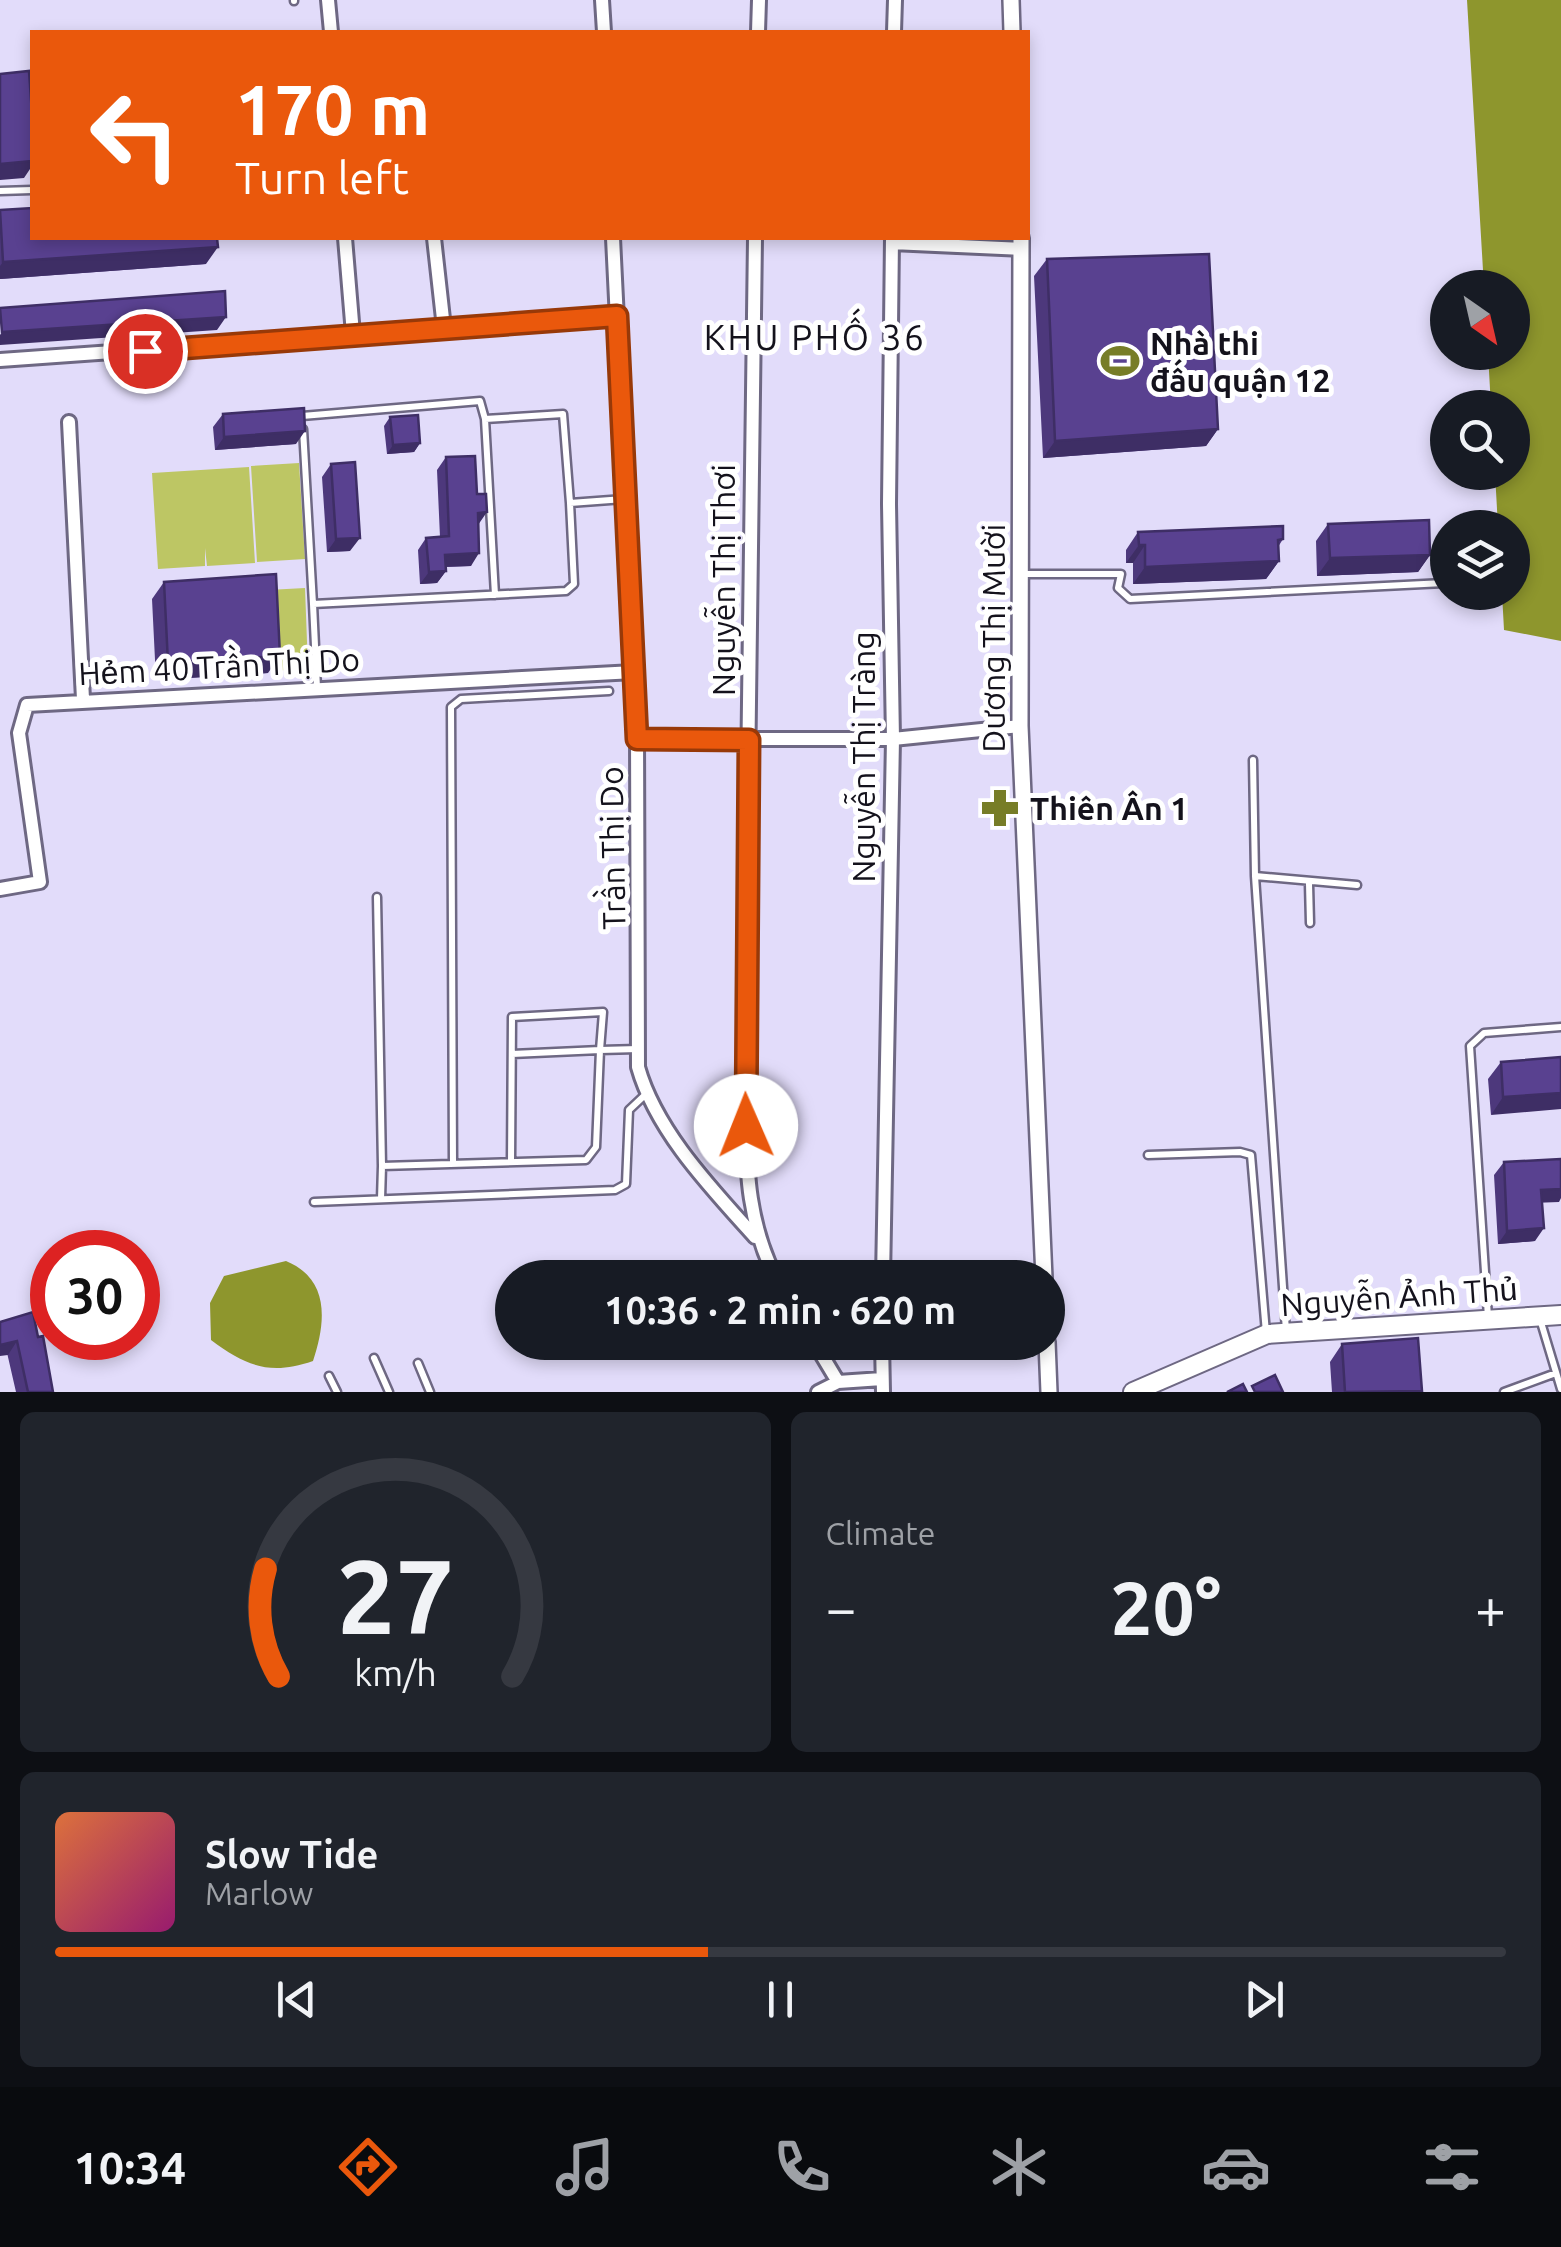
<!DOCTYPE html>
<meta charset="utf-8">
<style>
:root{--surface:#171b24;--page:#20242c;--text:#f1f3f6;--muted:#9ea1a6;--line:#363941;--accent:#ea580c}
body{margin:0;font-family:Ubuntu,sans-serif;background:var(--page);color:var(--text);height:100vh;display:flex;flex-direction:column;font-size:38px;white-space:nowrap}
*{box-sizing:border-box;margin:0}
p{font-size:32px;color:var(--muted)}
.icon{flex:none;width:55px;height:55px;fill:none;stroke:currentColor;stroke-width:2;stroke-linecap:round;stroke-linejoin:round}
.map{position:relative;height:1392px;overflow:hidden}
.drawer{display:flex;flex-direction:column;gap:20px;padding:20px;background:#0d0f14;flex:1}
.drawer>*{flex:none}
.hud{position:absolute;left:30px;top:30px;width:1000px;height:210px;border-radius:0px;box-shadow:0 5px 15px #0003;background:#ea580c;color:#fff;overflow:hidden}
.needle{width:65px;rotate:146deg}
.controls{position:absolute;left:1430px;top:270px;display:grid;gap:20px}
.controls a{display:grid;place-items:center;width:100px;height:100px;border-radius:50%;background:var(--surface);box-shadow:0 5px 15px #0003;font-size:50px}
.speed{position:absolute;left:30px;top:1230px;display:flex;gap:20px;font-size:50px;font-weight:700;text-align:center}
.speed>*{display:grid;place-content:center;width:130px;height:130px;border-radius:50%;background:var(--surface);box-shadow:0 5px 15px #0003;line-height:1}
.speed .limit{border:15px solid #d22;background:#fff;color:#111}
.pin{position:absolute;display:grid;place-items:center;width:85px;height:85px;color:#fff;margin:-42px;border:5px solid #fff;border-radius:50%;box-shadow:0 2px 10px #0007}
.me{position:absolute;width:110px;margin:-55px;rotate:359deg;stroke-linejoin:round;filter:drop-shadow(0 0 8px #0008)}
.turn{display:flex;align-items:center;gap:35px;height:210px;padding:0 40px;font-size:45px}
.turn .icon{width:130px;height:130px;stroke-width:2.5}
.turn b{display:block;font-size:70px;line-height:85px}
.big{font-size:75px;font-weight:700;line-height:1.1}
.drawer .card{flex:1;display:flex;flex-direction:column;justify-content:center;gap:15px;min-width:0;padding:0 35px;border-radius:15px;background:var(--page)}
.drawer .dial{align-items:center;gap:0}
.dial svg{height:260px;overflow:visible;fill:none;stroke:var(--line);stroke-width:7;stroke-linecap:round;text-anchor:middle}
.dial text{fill:var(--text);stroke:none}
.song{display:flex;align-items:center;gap:30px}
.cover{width:120px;height:120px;border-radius:15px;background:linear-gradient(135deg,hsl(20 70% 55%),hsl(320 70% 35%))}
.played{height:10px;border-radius:5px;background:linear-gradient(90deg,var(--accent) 45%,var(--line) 45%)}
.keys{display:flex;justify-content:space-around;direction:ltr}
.heat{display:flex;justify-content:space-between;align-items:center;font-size:55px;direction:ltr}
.drawer .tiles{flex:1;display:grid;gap:20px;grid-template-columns:1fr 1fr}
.card:last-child{grid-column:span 2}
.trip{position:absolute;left:495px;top:1260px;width:570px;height:100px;border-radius:50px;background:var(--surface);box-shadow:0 5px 15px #0003;font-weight:700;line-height:100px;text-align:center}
.tab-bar{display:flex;height:160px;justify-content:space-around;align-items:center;background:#090b0e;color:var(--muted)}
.tab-bar .icon{width:70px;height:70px}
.tab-bar .on{color:var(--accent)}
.tab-bar b{font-size:45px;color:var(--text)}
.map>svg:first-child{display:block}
</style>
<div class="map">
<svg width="1561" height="1392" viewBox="0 0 1561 1392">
<rect width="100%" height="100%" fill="#e2dcfa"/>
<path fill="#bdc664" d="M299 463 305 559 257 562 251 466Z
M249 467 255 563 207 566 205 548V566L158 569 152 473Z
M305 588 308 669 272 671 268 590Z"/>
<path fill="#8e962d" d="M1467 0H1561V641L1504 630 1502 593 1512 592V528L1498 527 1495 473 1512 472V408L1491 407 1488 353 1512 352V288L1484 287Z
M286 1261C330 1279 326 1322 313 1361 270 1376 246 1366 211 1340L210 1303 224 1276Z"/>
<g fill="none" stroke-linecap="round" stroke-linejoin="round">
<g stroke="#6e6883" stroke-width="11">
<path id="service" d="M294 0V1
M0 191 32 190
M302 416 480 401 485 419
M303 429 313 604
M1024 574H1121L1118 588 1130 599 1444 583
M495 595 485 419 563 414 570 503
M317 688 313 604 566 591 574 584 570 503 624 499
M1253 760 1255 876 1286 1331
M1255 876 1357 885
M1309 884 1310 923
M377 897 382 1166 586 1160 596 1147 600 1050 638 1049
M1148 1155 1240 1152 1251 1155 1266 1333
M511 1162 512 1017 603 1012 600 1050 512 1054
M453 1164 451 707 461 699 609 691
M381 1199 382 1166
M314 1202 615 1190 626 1184 629 1110 646 1094
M1488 1317 1470 1046 1484 1033 1561 1027
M1540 1319 1561 1389
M374 1358 389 1392
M418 1363 430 1392
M329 1376 337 1392
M1504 1392 1556 1373"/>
</g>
<g stroke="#6e6883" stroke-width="18">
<path id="minor" d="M328 0 331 32
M602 0 604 32
M758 32 759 0
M894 32 895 0
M345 238 353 334
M434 238 444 328
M613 238 637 729 638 1067C656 1131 711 1188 755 1237
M755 238 744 1088C747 1156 744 1216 776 1278
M892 243 1021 249
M0 360 617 316
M69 422 83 699
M637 739H893L1020 726
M0 889 40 882 19 733 27 705 634 672
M883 1278 893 739 889 504 892 238
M814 1342 838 1382
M882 1342 883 1392
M818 1392 838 1382 882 1379"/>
</g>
<g stroke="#6e6883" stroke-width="20">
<path id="tertiary" d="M1011 0 1012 32
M1021 238 1020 726 1044 1278
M1047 1342 1049 1392"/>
</g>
<g stroke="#6e6883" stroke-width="22">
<path id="secondary" d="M1133 1392 1267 1334 1561 1315"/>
</g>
<use href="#service" stroke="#fff" stroke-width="6"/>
<use href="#minor" stroke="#fff" stroke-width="12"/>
<use href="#tertiary" stroke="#fff" stroke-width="15"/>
<use href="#secondary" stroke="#fff" stroke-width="18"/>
</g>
<path fill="#4d387c" d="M0 210 206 264 0 279Z
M1047 259 1218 429 1206 446 1043 458 1034 276Z
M223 414 296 444 215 450 213 427Z
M390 417 420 443 414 452 387 454 384 426Z
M446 457 478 525 471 566 446 567V571L437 583 420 584 418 550 426 538 440 537 437 470Z
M331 464 350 551 327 552 322 477Z
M1328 524 1430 555 1418 572 1317 576 1316 541Z
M1138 532 1283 539 1278 547 1279 561 1266 579 1133 584V563H1126V550Z
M164 582 268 673 156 680 152 599Z
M1561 1057 1491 1115 1488 1079 1501 1062Z
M1504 1162 1559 1202H1542L1535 1241 1498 1244 1494 1175Z
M0 1322 38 1337 53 1392H16Z
M1342 1344 1421 1392H1332L1330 1362Z"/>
<path fill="#3e2e65" d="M32 161V166L24 178 0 180V164Z
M218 247 206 264 0 279V266L3 262Z
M226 317 217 330 0 345V335L2 332Z
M1218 429 1206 446 1043 458 1055 441Z
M305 431 296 444 215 450 224 437Z
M420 443 414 452 387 454 393 445Z
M487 512 478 525V513Z
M360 538 350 551 327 552 336 539Z
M1139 545H1145L1133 563H1126Z
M479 553 471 566 436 567 445 555Z
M1430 555 1418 572 1317 576 1330 558Z
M1279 561 1266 579 1133 584 1145 567Z
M446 571 437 583 420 584 429 572Z
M280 656 268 673 156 680 168 663Z
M1561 1093V1109L1491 1115 1503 1097Z
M1561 1189V1198L1559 1202 1532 1203 1541 1190Z
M1544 1228 1535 1241 1498 1244 1507 1231Z
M17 1341 8 1355 0 1356V1345Z"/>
<path fill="#594190" stroke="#3e2e65" stroke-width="2.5" d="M29 71 32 114V161L0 164V74Z
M32 208V238H217L218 247 3 262 0 210Z
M1209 254 1218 429 1055 441 1047 259Z
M225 291 226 317 2 332 0 308Z
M304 408 305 431 224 437 223 414Z
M418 415 420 443 393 445 390 417Z
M475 456 477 494H486L487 512 478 513 479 553 445 555 446 571 429 572 426 538 449 536 446 457Z
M355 462 360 538 336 539 331 464Z
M1429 520 1430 555 1330 558 1328 524Z
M1283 526V539L1278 540 1279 561 1145 567V545H1139L1138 532Z
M276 574 280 656 168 663 164 582Z
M1561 1057V1093L1503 1097 1501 1062Z
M1561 1159V1189L1541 1190 1544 1228 1507 1231 1504 1162Z
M33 1312 38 1337 43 1336 53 1392H28L17 1341 0 1345V1322Z
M1418 1338 1422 1391 1345 1392 1342 1344Z
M1275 1375 1283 1392H1255L1252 1386Z
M1243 1384 1247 1392H1227Z"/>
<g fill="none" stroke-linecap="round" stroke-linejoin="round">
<g stroke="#983908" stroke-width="25">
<path id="route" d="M145 351 617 316 637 739 749 740 746 1126"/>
</g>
<use href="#route" stroke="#ea580c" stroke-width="18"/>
</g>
<defs>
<g id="stadium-bare" transform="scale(3)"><path d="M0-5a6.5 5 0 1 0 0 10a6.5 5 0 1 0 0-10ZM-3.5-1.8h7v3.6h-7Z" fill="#777d27" stroke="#fff" stroke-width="2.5" paint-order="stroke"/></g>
<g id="pharmacy-bare" transform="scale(3)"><path d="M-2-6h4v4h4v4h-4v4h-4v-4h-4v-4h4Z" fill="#777d27" stroke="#fff" stroke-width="2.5" paint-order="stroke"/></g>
</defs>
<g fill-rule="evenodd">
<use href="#stadium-bare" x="1120" y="361"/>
<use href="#pharmacy-bare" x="1000" y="808"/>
</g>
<g text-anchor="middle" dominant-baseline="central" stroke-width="10" stroke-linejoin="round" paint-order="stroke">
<g font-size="32" font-weight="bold" fill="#14121c" stroke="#fff" text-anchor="start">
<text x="1150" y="343">Nhà thi<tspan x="1150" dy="37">đấu quận 12</tspan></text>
<text x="1030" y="808">Thiên Ân 1</text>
</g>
<g font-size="32" fill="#14121c" stroke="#fff">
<text transform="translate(723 580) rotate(-90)">Nguyễn Thị Thơi</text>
<text transform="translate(993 638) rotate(-90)">Dương Thị Mười</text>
<text transform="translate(219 666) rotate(-3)">Hẻm 40 Trần Thị Do</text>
<text transform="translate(863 757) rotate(-90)">Nguyễn Thị Tràng</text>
<text transform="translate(612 848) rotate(-91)">Trần Thị Do</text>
<text transform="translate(1399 1296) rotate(-4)">Nguyễn Ảnh Thủ</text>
</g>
<g font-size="35" letter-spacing="2.5" fill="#14121c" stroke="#fff">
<text x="815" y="337">KHU PHỐ 36</text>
</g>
</g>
</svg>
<div class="controls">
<a><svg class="needle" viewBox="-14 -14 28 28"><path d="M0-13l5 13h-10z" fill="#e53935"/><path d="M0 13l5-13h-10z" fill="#9ea1a6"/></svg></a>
<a><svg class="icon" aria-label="search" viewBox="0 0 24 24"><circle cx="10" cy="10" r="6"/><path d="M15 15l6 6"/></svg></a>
<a><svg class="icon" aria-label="layers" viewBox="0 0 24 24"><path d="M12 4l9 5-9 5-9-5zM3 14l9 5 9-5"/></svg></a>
</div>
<div class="speed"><div class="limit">30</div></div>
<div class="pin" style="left:145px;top:351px;background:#d93025"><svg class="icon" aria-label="arrive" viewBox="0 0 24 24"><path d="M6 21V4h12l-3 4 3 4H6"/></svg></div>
<svg class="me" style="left:746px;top:1126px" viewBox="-20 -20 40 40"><circle r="19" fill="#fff"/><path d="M0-13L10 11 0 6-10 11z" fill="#ea580c"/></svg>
<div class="trip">10:36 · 2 min · 620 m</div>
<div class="hud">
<div class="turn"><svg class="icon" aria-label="left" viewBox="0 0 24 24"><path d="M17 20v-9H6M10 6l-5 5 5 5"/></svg><div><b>170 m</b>Turn left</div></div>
</div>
</div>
<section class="drawer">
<div class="tiles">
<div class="card dial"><svg viewBox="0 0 100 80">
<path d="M14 69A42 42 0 1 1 86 69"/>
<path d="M14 69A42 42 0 0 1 10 36" stroke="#ea580c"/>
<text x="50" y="56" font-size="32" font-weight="700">27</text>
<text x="50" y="72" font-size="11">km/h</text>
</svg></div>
<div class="card"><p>Climate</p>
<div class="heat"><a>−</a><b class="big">20°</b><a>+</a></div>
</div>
<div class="card">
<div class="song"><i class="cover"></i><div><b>Slow Tide</b><p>Marlow</p></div></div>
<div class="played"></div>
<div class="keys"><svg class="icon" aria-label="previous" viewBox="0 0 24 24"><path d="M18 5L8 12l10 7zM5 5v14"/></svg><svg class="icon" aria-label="pause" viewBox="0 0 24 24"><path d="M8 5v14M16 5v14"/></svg><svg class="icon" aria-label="next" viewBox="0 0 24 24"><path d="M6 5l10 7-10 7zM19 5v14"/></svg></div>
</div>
</div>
</section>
<nav class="tab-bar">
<b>10:34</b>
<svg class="icon on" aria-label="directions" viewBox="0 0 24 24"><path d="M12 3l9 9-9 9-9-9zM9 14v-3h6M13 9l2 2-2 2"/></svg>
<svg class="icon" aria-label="music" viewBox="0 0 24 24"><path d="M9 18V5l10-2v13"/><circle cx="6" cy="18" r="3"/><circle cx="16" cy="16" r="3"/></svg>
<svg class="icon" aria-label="phone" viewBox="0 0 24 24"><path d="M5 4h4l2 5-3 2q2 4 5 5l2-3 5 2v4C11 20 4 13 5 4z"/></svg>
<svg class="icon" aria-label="climate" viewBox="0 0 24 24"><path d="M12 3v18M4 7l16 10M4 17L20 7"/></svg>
<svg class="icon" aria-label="car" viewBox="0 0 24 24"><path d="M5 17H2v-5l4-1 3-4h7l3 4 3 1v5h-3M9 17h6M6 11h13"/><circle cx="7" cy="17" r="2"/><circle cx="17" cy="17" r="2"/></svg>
<svg class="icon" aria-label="filters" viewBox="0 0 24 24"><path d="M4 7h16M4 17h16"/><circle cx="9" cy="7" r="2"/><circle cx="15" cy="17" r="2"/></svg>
</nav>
